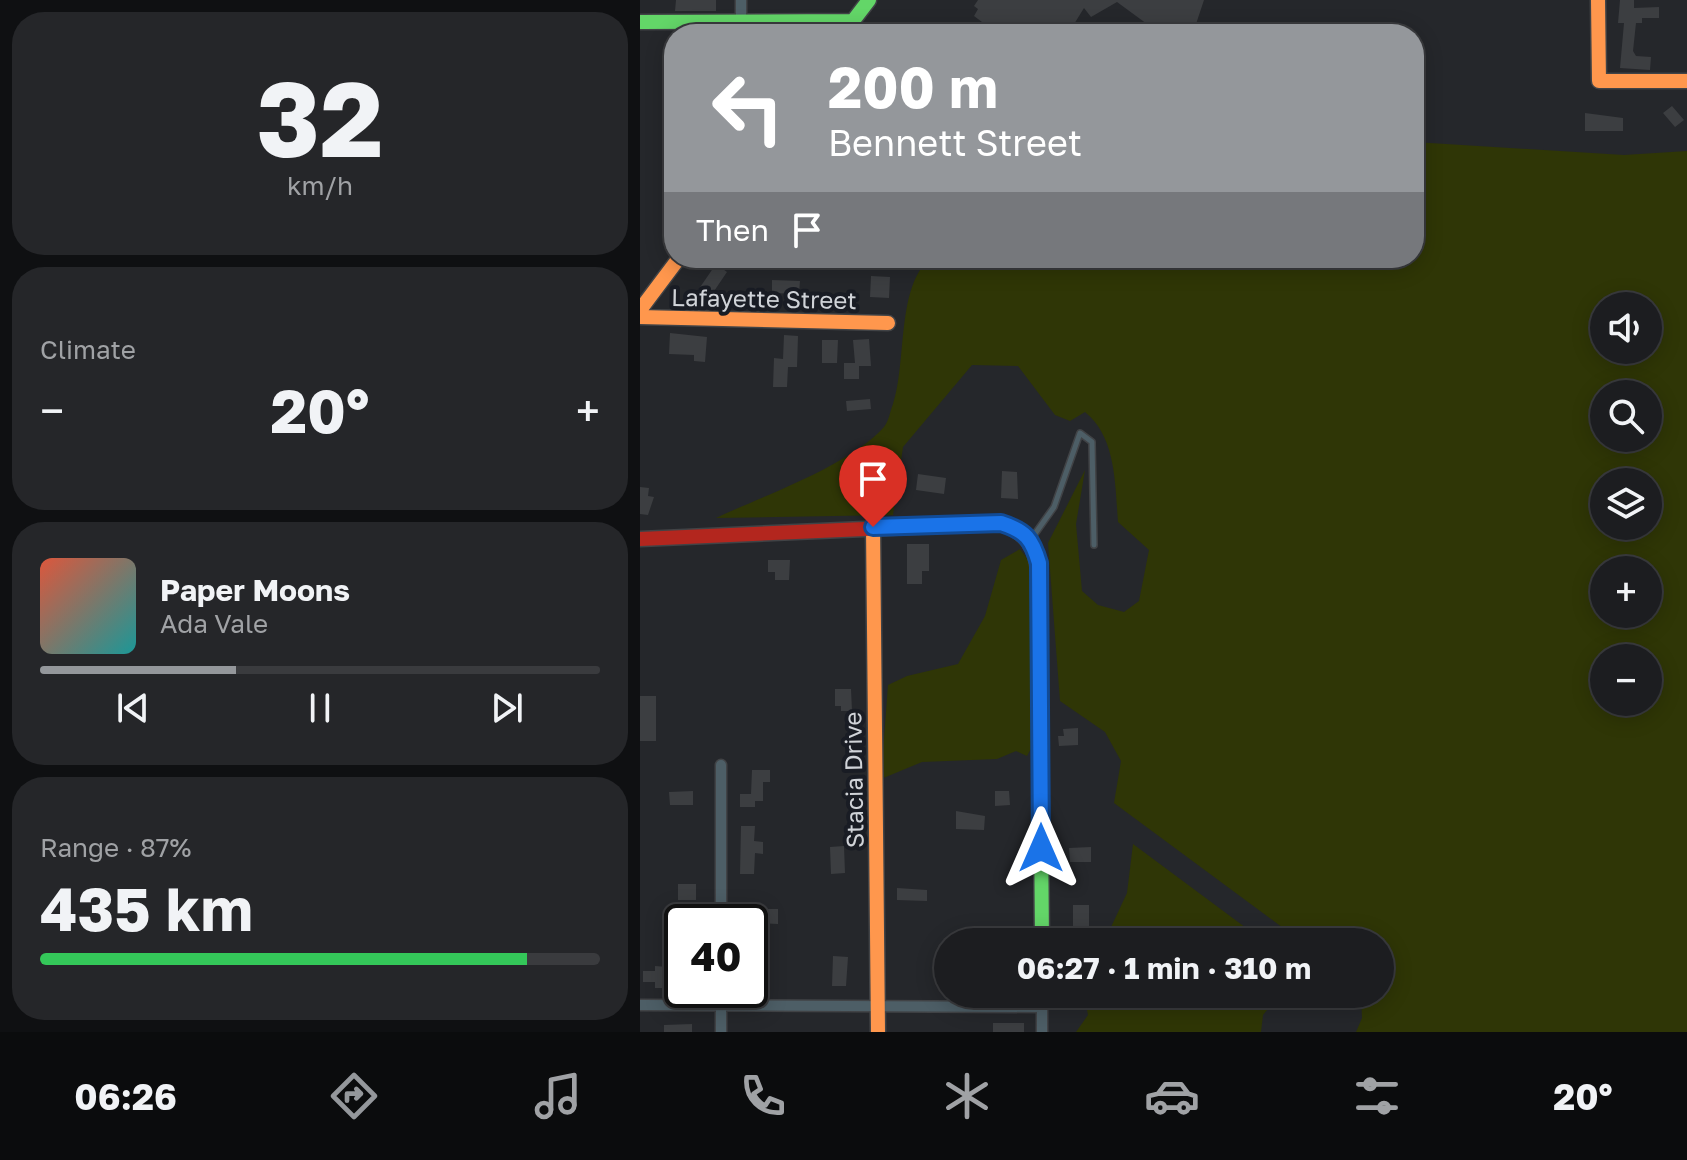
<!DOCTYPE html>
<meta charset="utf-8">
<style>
:root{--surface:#1c1d20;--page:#252629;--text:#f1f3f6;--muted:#a0a2a5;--line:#3a3b3e;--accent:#94979b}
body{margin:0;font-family:"Golos Text",sans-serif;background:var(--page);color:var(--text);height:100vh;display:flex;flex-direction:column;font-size:30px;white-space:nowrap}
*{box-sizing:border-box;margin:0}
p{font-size:26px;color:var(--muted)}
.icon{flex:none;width:44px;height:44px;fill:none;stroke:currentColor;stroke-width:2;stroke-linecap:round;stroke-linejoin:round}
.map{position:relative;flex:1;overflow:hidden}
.drawer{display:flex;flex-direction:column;gap:12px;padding:12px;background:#0f1012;width:640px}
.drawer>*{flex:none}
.banner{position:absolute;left:24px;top:24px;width:760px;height:244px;border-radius:32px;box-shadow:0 4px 20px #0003,0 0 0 2px var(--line);background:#94979b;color:#fff;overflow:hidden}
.tools{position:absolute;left:950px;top:292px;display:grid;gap:16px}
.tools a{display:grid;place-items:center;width:72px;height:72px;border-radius:50%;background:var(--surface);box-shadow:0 4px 20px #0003,0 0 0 2px var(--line);font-size:40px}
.speed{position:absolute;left:24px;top:904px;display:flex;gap:16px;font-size:40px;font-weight:700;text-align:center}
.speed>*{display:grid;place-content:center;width:104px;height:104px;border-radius:50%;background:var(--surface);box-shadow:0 4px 20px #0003,0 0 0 2px var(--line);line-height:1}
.speed .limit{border:4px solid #111;border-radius:12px;background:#fff;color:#111}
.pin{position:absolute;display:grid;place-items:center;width:68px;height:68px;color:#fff;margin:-82px -34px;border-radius:50% 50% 50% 0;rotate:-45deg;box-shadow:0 0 8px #0007}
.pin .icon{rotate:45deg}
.me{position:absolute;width:88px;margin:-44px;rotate:0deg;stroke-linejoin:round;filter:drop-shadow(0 0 6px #0008)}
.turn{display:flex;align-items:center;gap:28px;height:168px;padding:0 32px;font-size:36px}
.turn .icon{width:104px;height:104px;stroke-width:2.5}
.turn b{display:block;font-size:56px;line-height:68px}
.then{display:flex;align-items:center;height:76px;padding:0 32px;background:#0003;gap:16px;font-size:30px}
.big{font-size:60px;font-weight:700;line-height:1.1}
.drawer .tile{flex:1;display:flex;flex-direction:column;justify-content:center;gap:12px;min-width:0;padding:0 28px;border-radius:32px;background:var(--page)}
.drawer .dial{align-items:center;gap:0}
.dial b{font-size:104px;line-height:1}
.song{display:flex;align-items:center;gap:24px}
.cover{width:96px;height:96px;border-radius:12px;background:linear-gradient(135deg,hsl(10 70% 55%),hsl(180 70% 35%))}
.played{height:8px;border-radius:4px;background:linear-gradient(90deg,var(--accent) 35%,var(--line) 35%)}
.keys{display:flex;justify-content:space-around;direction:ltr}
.heat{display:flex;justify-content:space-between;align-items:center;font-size:44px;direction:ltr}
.charge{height:12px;border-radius:6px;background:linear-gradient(90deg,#34c759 87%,var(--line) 0)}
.trip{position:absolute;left:294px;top:928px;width:460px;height:80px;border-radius:40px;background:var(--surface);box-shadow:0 4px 20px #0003,0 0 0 2px var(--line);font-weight:700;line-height:80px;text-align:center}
.menu{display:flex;height:128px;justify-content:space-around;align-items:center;background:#0b0c0d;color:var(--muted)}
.menu .icon{width:56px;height:56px}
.menu .selected{color:var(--accent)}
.menu b{font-size:36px;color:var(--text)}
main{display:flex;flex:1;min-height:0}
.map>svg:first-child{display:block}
</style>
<main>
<section class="drawer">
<div class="tile dial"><b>32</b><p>km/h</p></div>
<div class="tile"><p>Climate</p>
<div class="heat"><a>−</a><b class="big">20°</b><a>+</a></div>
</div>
<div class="tile">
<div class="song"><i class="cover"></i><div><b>Paper Moons</b><p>Ada Vale</p></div></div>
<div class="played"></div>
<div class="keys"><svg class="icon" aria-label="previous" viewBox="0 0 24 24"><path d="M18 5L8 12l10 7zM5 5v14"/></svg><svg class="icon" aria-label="pause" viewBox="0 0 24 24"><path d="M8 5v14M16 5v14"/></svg><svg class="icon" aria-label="next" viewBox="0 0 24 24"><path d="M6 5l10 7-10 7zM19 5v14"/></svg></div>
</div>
<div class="tile"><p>Range · 87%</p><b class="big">435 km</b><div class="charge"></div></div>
</section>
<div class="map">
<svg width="1047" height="1032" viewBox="0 0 1047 1032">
<rect width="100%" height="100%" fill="#25272b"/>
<path fill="#2f3606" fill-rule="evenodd" d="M774 142 984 155 1047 151V1032H716L722 1018 721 994H740V942H662L474 803 481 761 465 732 420 701 408 543 445 470 436 524 442 591 458 605 484 612 499 601 509 550 478 522C475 483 476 437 445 412L430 421 415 415 378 366 332 365 263 447 253 515 76 518C125 495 209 466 244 427 249 421 250 411 253 404 267 363 256 285 291 258H774ZM964 306H1008V350H964ZM964 394H1008V438H964ZM964 482H1008V526H964ZM964 570H1008V614H964ZM964 658H1008V702H964Z
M380 549 391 564 395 741 387 756 376 751 357 759 282 762 241 779 248 685 267 676 318 664 345 616 361 560Z
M493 844 625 942H464L487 893Z
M444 994H640L623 1015 621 1032H436L448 1015Z"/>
<path fill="#3c3e41" d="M36 0H76V11H35Z
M338 0H564L555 27 539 34H509L507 24 477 2 451 17 444 8 431 29 438 34H334L342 22 334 16 338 9 334 6Z
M980 0H994V8L1019 7V18H1002V23H996L993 51 996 56 1011 57 1010 70 980 68 984 23H978Z
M1032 106 1044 120 1035 127 1023 113Z
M945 113 983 118V131H945Z
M27 174H34V218H25Z
M97 258H131L126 270Z
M76 264 87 272 64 306 52 299Z
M231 276 250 277 249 298 230 297Z
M132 280 160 281 159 294 132 293Z
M30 333 67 337 65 362 54 361V355L29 354Z
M144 335 158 336 157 367H148L147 387H133L134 358 143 359Z
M229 339 231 366H219V379H204V363H215L213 340Z
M182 340H198L197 363H182Z
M230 399 231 409 207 411 206 401Z
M362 471 377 472 378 499 361 498Z
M278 474 306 478 304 494 276 490Z
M0 487 9 488 8 496 14 497 8 515 0 514Z
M267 544H289V571H282V584H267Z
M128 560H150L149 580H135V572H128Z
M195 689H211L212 711H201V706H195Z
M0 696H16V741H0Z
M438 728V745L419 746 418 736H424L423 729Z
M112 770H130V782H123V801H115V807H100V794H111Z
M53 791V805H30L29 792Z
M355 791H369L370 805 355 806Z
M316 811 345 816 344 830 316 829Z
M101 826H115L114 841 123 842V854L115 853 114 874H100Z
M204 846 205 873 191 874 190 847Z
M451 847V862H430L429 848Z
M38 884H56V900H38Z
M257 888 287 890V901L257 900Z
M433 905H449V928L433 927Z
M113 909H138V924L113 923Z
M193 956 208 957 206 986H192Z
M15 966 28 967V988H15V982H3V971H15Z
M353 1023H384V1032H353Z
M52 1024V1032H24V1025Z"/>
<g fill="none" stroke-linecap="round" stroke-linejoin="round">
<g stroke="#414346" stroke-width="8">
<path id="lane" d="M392 538 414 507 440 433 452 442 454 545"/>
</g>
<g stroke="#414346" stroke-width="13">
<path id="street" d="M101 0V22
M81 922V765
M0 1005 403 1007
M81 1032V990
M402 1032V994"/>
</g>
<g stroke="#414346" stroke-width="17">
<path id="fast" d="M0 22 213 21
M203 34 229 0
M399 591 402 942"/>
</g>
<g stroke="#414346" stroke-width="17">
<path id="slow" d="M958 0 959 81H1047
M0 310 39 258
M0 317 248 323
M233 527 238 1032"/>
</g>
<g stroke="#414346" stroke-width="17">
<path id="jam" d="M0 539 361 523C395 535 399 558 399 591"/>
</g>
<use href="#lane" stroke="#4d5e66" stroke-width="5"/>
<use href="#street" stroke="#4d5e66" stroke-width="10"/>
<use href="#fast" stroke="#63d668" stroke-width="14"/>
<use href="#slow" stroke="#ff974d" stroke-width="14"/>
<use href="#jam" stroke="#b3261e" stroke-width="14"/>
</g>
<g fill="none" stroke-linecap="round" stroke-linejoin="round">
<g stroke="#114b97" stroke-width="20">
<path id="route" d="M233 527 361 523C386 531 392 539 399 563L401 848"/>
</g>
<use href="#route" stroke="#1a73e8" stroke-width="14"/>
</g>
<g text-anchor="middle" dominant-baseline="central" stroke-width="8" stroke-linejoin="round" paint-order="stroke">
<g font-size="24" fill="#d0d3d8" stroke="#191c24">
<text transform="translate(124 298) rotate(1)">Lafayette Street</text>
<text transform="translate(213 780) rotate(-91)">Stacia Drive</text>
</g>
</g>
</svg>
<div class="tools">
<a><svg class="icon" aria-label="sound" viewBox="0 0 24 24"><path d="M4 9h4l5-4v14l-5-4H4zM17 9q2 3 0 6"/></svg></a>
<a><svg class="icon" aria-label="search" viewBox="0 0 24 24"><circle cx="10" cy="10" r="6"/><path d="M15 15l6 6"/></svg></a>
<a><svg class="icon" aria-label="layers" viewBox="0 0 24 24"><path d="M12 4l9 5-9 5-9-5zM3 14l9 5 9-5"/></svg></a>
<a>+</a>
<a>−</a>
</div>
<div class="speed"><div class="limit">40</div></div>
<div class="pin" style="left:233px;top:527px;background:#d93025"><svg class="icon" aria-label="arrive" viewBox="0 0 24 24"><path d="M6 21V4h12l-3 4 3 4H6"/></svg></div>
<svg class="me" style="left:401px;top:848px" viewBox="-20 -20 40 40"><path d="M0-17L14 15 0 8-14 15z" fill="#1a73e8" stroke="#fff" stroke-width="4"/></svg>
<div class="trip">06:27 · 1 min · 310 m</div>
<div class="banner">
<div class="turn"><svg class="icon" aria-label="left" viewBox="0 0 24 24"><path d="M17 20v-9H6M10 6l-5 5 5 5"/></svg><div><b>200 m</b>Bennett Street</div></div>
<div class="then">Then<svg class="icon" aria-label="arrive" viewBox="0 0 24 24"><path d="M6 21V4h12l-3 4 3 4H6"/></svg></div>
</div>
</div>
</main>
<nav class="menu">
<b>06:26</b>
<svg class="icon selected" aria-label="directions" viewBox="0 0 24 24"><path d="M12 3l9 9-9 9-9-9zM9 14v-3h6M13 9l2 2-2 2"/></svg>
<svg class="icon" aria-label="music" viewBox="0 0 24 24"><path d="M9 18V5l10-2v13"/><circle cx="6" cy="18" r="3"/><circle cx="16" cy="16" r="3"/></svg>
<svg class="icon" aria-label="phone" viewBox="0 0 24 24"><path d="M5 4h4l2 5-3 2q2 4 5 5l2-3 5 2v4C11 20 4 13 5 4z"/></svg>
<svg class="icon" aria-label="climate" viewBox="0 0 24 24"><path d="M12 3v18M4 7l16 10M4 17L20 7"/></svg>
<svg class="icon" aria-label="car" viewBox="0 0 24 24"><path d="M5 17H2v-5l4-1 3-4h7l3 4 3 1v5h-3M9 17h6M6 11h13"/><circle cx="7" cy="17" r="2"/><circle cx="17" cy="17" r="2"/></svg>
<svg class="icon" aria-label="filters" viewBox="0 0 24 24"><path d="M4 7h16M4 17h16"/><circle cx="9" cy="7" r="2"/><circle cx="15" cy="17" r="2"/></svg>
<b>20°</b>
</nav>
